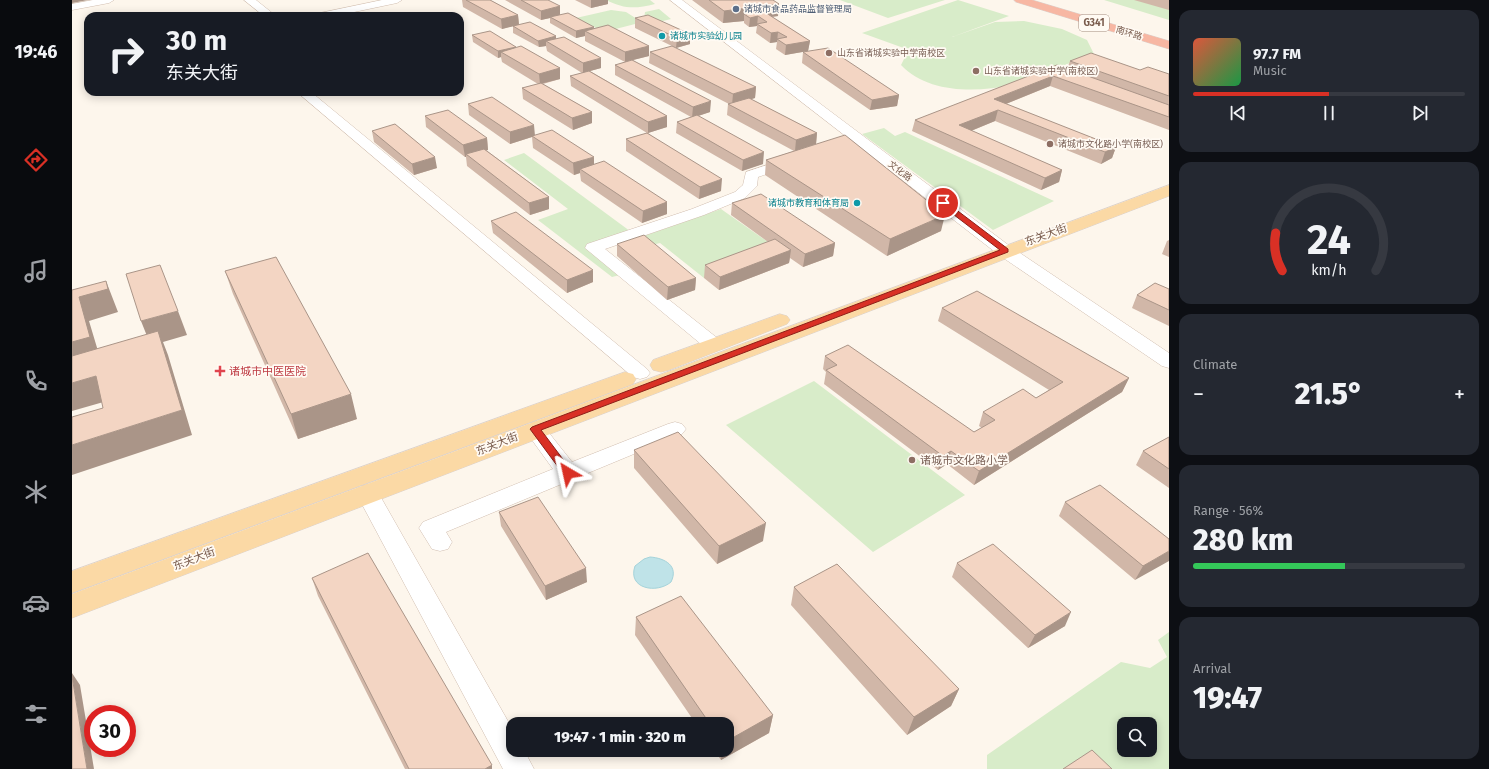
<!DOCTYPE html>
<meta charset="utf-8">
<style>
:root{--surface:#171b24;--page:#242831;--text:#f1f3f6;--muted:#9ea1a6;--line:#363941;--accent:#d93025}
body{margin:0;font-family:"Fira Sans","Noto Sans SC",sans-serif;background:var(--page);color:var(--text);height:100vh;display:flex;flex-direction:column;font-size:15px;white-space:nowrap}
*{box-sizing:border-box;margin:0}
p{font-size:13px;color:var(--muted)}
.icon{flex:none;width:22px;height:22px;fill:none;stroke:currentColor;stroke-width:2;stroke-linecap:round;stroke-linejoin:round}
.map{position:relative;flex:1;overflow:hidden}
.details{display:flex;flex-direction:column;gap:10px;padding:10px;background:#0d0f14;width:320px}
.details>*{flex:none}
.guide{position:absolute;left:12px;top:12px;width:380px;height:84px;border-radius:12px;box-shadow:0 2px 10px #0003;background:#171b24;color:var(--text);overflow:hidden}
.tools{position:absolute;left:1045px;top:717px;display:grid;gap:8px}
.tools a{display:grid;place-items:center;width:40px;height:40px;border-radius:8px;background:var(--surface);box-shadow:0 2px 10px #0003;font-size:20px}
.speed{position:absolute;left:12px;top:705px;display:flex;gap:8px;font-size:20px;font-weight:700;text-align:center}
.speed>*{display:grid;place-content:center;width:52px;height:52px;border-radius:50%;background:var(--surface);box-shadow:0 2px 10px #0003;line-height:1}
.speed .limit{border:6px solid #d22;background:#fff;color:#111}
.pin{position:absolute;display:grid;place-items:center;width:34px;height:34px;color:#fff;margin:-17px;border:2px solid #fff;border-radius:50%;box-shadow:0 1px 4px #0007}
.me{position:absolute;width:44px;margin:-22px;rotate:324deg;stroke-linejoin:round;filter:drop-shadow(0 0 3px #0008)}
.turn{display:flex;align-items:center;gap:14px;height:84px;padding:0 16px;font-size:18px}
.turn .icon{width:52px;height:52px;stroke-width:2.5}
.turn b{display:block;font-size:28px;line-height:34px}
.big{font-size:30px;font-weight:800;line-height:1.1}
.details .card{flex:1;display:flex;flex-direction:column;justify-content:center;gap:6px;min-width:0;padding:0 14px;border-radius:12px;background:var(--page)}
.details .dial{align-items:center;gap:0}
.dial svg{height:104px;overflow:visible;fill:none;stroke:var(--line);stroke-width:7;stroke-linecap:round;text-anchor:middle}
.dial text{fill:var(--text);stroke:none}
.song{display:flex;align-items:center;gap:12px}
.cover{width:48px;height:48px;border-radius:6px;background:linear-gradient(135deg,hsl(10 70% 55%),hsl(140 70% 35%))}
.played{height:4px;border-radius:2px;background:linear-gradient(90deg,var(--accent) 50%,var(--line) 50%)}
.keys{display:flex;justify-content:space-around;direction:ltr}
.heat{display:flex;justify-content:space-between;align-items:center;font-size:22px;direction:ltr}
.charge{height:6px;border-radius:3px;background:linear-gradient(90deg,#34c759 56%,var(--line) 0)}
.trip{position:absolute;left:434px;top:717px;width:228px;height:40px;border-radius:12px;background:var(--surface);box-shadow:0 2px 10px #0003;font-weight:800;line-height:40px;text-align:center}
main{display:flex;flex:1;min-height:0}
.dock{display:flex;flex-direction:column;width:72px;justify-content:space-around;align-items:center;background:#090b0e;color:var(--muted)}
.dock .icon{width:28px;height:28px}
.dock .selected{color:var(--accent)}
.dock b{font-size:18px;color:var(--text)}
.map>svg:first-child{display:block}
</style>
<main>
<nav class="dock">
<b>19:46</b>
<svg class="icon selected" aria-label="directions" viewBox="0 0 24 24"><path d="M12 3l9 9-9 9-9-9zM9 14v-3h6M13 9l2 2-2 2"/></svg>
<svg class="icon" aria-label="music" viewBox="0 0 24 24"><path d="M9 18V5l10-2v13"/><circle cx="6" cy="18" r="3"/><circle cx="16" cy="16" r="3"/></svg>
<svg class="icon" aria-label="phone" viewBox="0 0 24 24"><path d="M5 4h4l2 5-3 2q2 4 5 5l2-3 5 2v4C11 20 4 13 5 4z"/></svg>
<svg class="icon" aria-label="climate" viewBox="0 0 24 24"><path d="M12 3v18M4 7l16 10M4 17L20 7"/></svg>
<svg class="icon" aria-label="car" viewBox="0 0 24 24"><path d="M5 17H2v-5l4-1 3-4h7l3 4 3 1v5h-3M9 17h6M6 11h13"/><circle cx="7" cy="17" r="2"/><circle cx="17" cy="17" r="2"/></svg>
<svg class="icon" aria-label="filters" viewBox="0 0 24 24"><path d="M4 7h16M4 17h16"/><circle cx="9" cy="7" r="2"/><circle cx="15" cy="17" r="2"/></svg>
</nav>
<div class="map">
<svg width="1097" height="769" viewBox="0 0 1097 769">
<rect width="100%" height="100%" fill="#fdf6ec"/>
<path fill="#d8ecc9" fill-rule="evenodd" d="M534 0H578L583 4C563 9 552 9 534 0Z
M768 0H873L816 18Z
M886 0 937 16 880 37 923 22 952 21 990 29 1015 40 1022 54C1003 61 984 68 964 76 956 79 947 83 939 85 904 93 855 93 829 65L834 55 840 51 790 33Z
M1032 0H1097V20Z
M587 9 599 19 571 26 573 12Z
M539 10 554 12 565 19 563 24 532 32 504 18Z
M812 128 823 136 833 132 982 201 921 230 790 134Z
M452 153 562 234 522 248 552 274 540 277 466 220 496 209 432 160Z
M649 209 706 249 632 278 588 243 572 247 563 239Z
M742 381 893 495 801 552 654 425Z
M1097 632V769H915V755L1049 662 1078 668 1095 657 1086 640ZM1052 724H1078V750H1052Z"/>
<path fill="#bfe3e8" stroke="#a5d3da" d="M578 557C593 558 607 566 599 582 585 594 555 589 563 566L572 559Z"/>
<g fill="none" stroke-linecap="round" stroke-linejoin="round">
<g stroke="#d1beb0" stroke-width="1">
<path id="minor" d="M21 0H42L37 3 0 10V4Z
M172 0H184L204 16H192Z
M310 0H330L325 3 263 16H243L248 13Z
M598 0H610L939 247 1097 353V368L1090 366 927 255Z
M225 92H239L575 369 578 373 575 377 568 379 561 377Z
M719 157 724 158 726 161 724 164 686 177 685 186 673 198 632 215 533 249 649 341 652 345 649 349 642 351 635 349 513 248 515 244 620 209 663 192 671 185 674 172Z
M463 422 470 424 500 462 596 424 603 422 610 424 614 429 610 434 374 532 380 542 376 549 368 551 360 549 347 528 351 522 481 469 452 429 456 424Z
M295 485 303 487 441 730V750H452L462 769H431L284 493 287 487Z"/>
</g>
<g stroke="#dad1cd" stroke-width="1">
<path id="major" d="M1097 185V196L0 618V594Z
M708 314 715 316 718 320 715 324 597 370 589 372 581 370 578 365 581 360Z
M553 372 561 374 564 379 561 384 0 593V571Z"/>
</g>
<g stroke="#dad1cd" stroke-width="1">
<path id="highway" d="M942 0H960L1097 41V49L944 2Z"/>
</g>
<use href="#minor" fill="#fff" fill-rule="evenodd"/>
<use href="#major" fill="#fbd9a5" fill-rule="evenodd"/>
<use href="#highway" fill="#f7b7a3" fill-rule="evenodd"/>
</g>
<path fill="#d1b7a8" d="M390 0H418L446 15 447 25 484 39 529 68 518 71 595 116V127L576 133 649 191 627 199 554 151V139L575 133 499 86 498 76 510 73 475 51 474 46 467 47 441 33V26L430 29 391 7Z
M433 0H476L488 15 522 29 577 46V56L561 60 638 112 626 116 691 164 670 171 604 133 605 122 619 117 543 75V65L553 62 513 41V36L504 38 478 23V18L469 20Z
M503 0H536V4L519 8Z
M620 0H701L707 4 706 16 700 17 738 41 736 51 713 55 704 49 705 42 698 43 684 33 685 26 677 27 672 23V21L651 23Z
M1062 0H1097V10Z
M563 18 618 34V44L604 48 563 28Z
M400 35 444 48 488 68V79L471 84 520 112V123L501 130 451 99 450 88 466 84 430 62 429 57 426 58 401 42Z
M578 52 684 87 683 98 679 99 745 133 744 144 732 148 869 231 815 256 693 175 694 160 722 151 655 115 656 104H657L577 63Z
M731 52 827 95 825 106 798 110 730 63Z
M998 61 1097 74V130L978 86 934 104 1044 147 1040 158 1029 164 923 121 899 131 990 170 987 182 969 190 840 131 843 120 995 69Z
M396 104 463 136 595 202V214L570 223 509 181 508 173 502 175 461 148 460 137 438 144 397 115Z
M353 116 415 138 416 150H414L477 197V209L458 215 395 166 394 157H393L354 127Z
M300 131 365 168 342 175 302 142Z
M660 203 763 243 761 256 731 267 718 258 717 263 647 290 632 278 633 265 696 242 659 215Z
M419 221 521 282 495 293 421 233Z
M1097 240V257L1090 254 1095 241Z
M545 244 624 278 623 290 595 300 545 256Z
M153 271 285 419 226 439 161 294Z
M1097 289V326L1060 308 1065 295Z
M870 308 1057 378 1050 392 902 485 875 464 866 470 752 384 754 372 751 369 753 356 902 432 910 428 907 426 911 412 964 398 977 390 866 321Z
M1097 437V488L1064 465 1071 451Z
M562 450 691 541 645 564 562 468Z
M993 502 1097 539 1063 580 987 516Z
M427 512 515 582 474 600 429 526Z
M885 563 993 626 956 648 880 577Z
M240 578 420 769H333L246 596Z
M722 587 887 689 879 706 835 735 719 605Z
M564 617 701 715 697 733 649 760 642 750H655V724H624L563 635Z"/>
<path fill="#aa9588" d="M0 0H16L0 3Z
M519 0H536V4L519 8Z
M707 4 706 16 689 18 686 16 685 26 677 27 678 18 672 14V21L651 23 652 11Z
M488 6V16L478 17V18L469 20V11Z
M446 15 447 25 430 29 429 19Z
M522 27V34L513 31V36L504 38V31Z
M706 32 705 42 698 43 699 33Z
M618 34V44L604 48 605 38Z
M484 36V43L474 41V46L467 47 466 41Z
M738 41 736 51 713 55 714 45Z
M577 46V56L553 62V52Z
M444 47V54L429 52V57L426 58V51Z
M529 58V68L511 73V63Z
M488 68V79L468 84 467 74Z
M981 76 978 86 919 110 922 99Z
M684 87 683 98 660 105 661 94Z
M827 95 825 106 798 110 800 100Z
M639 101 638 112 620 118 621 107Z
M926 110 923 121 884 137 887 125Z
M520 112V123L501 130 500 118Z
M595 116V127L576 133V122Z
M462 125 463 136 438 144V132Z
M745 133 744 144 723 151 724 140Z
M415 138 416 150 395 156 394 154V157H393L391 145Z
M1044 147 1040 158 1029 164 1033 152Z
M692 152 691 164 670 171 671 160Z
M363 157 365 168 342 175 340 164Z
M522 157V168L508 169V173L502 175 501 163Z
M990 170 987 182 969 190 973 178Z
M650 179 649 191 627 199 628 187Z
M477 197V209L458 215 457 203Z
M595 202V214L570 223 571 211Z
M873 215 869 231 815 256 818 239Z
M763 243 761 256 731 267 733 254Z
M719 250 717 263 647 290 648 277Z
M521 270V282L495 293V280Z
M624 278 623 290 595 300 596 287Z
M34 281 46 312 17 321 29 361 0 370V342L7 297Z
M106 311 115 335 91 342 96 355 120 435 0 475V445L110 410 79 346 69 321Z
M24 376 35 401 0 411V383Z
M1057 378 1050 392 902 485 907 471Z
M279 394 285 419 226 439 219 414Z
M879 451 875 464 866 470 871 456Z
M694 523 691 541 645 564 647 546Z
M1097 551V561L1063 580 1071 566Z
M514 568 515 582 474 600 473 586Z
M999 612 993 626 956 648 963 635Z
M0 673 8 685 22 769H15L0 676Z
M887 689 879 706 835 735 842 717Z
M701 715 697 733 649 760 650 750H655V741Z
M420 765V769H413Z"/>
<path fill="#f3d5c3" stroke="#aa9588" d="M394 0H418L446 15 429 19Z
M449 0H476L488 6 469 11Z
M637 0H701L707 4 652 11Z
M691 11 738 41 714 45 705 39 715 37 706 32 699 33 685 24 695 22 686 16 678 18 672 14Z
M496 13 522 27 504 31 478 17Z
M576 15 618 34 605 38 563 18Z
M458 22 484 36 466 41 441 26Z
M536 25 577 46 553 52 513 31Z
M418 31 444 47 426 51 400 35Z
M492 37 529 58 511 63 474 41Z
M449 46 488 68 467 74 429 52Z
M600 46 684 87 661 94 578 52Z
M756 48 827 95 800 100 731 52Z
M1019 53 1068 70 1076 67 1097 74V96L998 61Z
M560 60 639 101 621 107 543 65Z
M985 65 1097 105V117L981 76 922 99 1044 147 1033 152 926 110 887 125 990 170 973 178 843 120Z
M517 71 595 116 576 122 498 76Z
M469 83 520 112 500 118 450 88Z
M420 97 462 125 438 132 396 104Z
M677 98 745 133 724 140 656 104Z
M376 110 415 138 391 145 353 116Z
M625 115 692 152 671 160 605 122Z
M323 124 363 157 340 164 300 131Z
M480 130 522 157 501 163 460 136Z
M575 133 650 179 628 187 554 139Z
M773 135 873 215 818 239 694 160Z
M412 149 477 197 457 203 394 154Z
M532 161 595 202 571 211 508 169Z
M689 194 763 243 733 254 660 203Z
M444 212 521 270 495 280 419 221Z
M572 235 624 278 596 287 545 244Z
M703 239 719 250 648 277 633 265Z
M204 257 279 394 219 414 153 271Z
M88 265 106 311 69 321 54 274Z
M34 281 36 289 7 297 18 337 0 342V290Z
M1083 283 1097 289V310L1065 295Z
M905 291 1057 378 907 471 879 451 871 456 754 370 765 365 753 356 776 345 902 432 923 420 911 412 951 389 964 398 991 382 870 308Z
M86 331 110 410 0 445V417L31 408 24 376 0 383V356Z
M606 432 694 523 647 546 562 450Z
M1097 437V469L1071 451Z
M1028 485 1097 539V551L1071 566 993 502Z
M466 497 514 568 473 586 427 512Z
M921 544 999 612 963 635 885 563Z
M296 553 420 765 413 769H337L240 578Z
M765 564 887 689 842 717 722 587Z
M609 596 701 715 655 741V724H638L564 617Z
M0 676 15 769H0Z
M1020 750 1040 769H991Z"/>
<path fill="#d93025" stroke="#8d1f18" d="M869 202H874L936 249V252L469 430 499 470 501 473 499 475H492L458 429 460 427 928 250 869 205Z"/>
<circle fill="#5c6f8a" stroke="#fffaf3" stroke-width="1.5" cx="664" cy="9" r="4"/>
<g fill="#0f9aa8" stroke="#fffaf3" stroke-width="1.5">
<circle cx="590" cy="36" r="4"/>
<circle cx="785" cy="203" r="4"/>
</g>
<g fill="#8d6e63" stroke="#fffaf3" stroke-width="1.5">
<circle cx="757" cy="53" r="4"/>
<circle cx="904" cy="71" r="4"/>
<circle cx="978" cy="144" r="4"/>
<circle cx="840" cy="460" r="4"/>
</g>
<path fill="#e0444e" stroke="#fffaf3" stroke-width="1.5" d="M146 365h4v4h4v4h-4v4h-4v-4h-4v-4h4z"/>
<g text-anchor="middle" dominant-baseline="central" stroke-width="3.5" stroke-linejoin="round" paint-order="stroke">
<g font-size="9" fill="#4e5e75" stroke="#fffaf3" text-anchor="start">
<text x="672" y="9">诸城市食品药品监督管理局</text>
</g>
<g font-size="9" fill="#7a5c4d" stroke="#fffaf3">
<text transform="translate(1057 33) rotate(17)">南环路</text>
<text transform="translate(828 171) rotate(37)">文化路</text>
</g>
<g font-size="9" fill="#0d838f" stroke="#fffaf3" text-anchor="start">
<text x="598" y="36">诸城市实验幼儿园</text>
<text x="777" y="203" text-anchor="end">诸城市教育和体育局</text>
</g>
<g font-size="9" fill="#785e54" stroke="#fffaf3" text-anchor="start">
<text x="765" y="53">山东省诸城实验中学南校区</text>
<text x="912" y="71">山东省诸城实验中学(南校区)</text>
<text x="986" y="144">诸城市文化路小学(南校区)</text>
</g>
<rect fill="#fffaf3" stroke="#a28b7f" stroke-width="1" x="1007" y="15" width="30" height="16" rx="3"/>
<g font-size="10" font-weight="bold" fill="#7a5c4d">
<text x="1022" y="23">G341</text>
</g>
<g font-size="11" fill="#7a5c4d" stroke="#fffaf3">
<text transform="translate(974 235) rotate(-20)">东关大街</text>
<text transform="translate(425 444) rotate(-21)">东关大街</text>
<text transform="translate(122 559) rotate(-21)">东关大街</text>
</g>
<g font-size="11" fill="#be3a42" stroke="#fffaf3" text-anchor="start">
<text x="157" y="371">诸城市中医医院</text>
</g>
<g font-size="11" fill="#785e54" stroke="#fffaf3" text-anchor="start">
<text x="848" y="460">诸城市文化路小学</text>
</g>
</g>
</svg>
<div class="tools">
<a><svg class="icon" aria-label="search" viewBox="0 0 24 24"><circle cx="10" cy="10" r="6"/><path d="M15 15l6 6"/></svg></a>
</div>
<div class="speed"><div class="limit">30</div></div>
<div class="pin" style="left:871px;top:203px;background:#d93025"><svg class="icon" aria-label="arrive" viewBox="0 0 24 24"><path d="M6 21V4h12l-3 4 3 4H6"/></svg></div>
<svg class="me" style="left:496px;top:473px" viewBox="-20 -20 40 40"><path d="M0-17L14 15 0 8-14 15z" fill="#d93025" stroke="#fff" stroke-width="4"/></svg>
<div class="trip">19:47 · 1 min · 320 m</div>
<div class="guide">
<div class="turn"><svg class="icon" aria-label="right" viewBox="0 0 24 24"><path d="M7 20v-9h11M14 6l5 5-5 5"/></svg><div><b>30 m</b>东关大街</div></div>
</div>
</div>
<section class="details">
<div class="card">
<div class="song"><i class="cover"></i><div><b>97.7 FM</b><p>Music</p></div></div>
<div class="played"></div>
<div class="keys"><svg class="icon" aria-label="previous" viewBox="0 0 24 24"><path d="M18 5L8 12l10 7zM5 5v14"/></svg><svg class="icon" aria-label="pause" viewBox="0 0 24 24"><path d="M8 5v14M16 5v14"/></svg><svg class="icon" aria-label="next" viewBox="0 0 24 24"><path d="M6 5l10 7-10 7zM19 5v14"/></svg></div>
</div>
<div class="card dial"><svg viewBox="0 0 100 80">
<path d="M14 69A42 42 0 1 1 86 69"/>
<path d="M14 69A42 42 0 0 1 9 40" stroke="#d93025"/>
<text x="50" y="56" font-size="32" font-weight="700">24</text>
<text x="50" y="72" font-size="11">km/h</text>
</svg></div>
<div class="card"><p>Climate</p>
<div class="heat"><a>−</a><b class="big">21.5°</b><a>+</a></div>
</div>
<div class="card"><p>Range · 56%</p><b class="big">280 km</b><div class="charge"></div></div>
<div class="card"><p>Arrival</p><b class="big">19:47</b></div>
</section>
</main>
